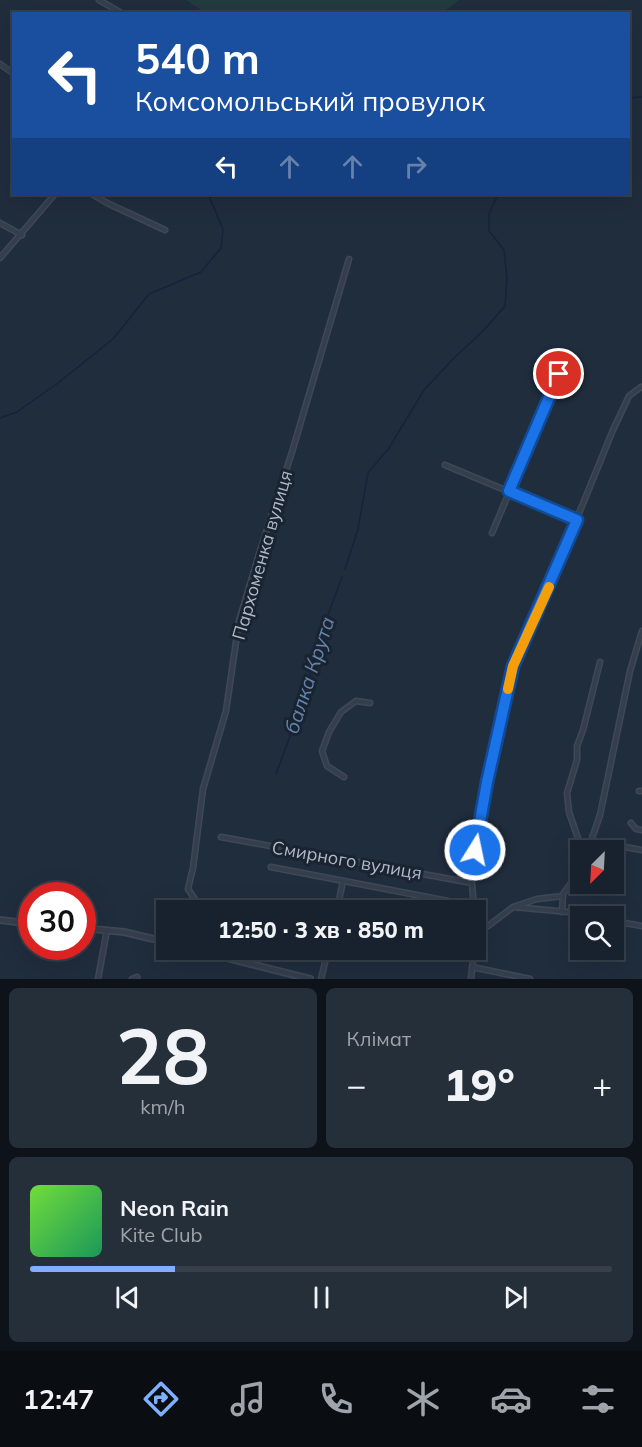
<!DOCTYPE html>
<html lang="uk">
<meta charset="utf-8">
<style>
:root{--surface:#18222e;--page:#252f3a;--text:#f1f3f6;--muted:#9fa4aa;--line:#363f4a;--accent:#7eb0ff}
body{margin:0;font-family:Mulish,sans-serif;background:var(--page);color:var(--text);height:100vh;display:flex;flex-direction:column;font-size:22px;white-space:nowrap}
*{box-sizing:border-box;margin:0}
p{font-size:20px;color:var(--muted)}
.icon{flex:none;width:33px;height:33px;fill:none;stroke:currentColor;stroke-width:2;stroke-linecap:round;stroke-linejoin:round}
.map{position:relative;height:979px;overflow:hidden}
.sheet{display:flex;flex-direction:column;gap:9px;padding:9px;background:#0d1319;flex:1}
.sheet>*{flex:none}
.guide{position:absolute;left:12px;top:12px;width:618px;height:183px;border-radius:0px;box-shadow:0 6px 24px #0002,0 0 0 2px var(--line);background:#1a4fa0;color:#fff;overflow:hidden}
.needle{width:39px;rotate:204deg}
.tools{position:absolute;left:570px;top:840px;display:grid;gap:12px}
.tools a{display:grid;place-items:center;width:54px;height:54px;border-radius:0px;background:var(--surface);box-shadow:0 6px 24px #0002,0 0 0 2px var(--line);font-size:30px}
.speed{position:absolute;left:18px;top:882px;display:flex;gap:12px;font-size:30px;font-weight:700;text-align:center}
.speed>*{display:grid;place-content:center;width:78px;height:78px;border-radius:50%;background:var(--surface);box-shadow:0 6px 24px #0002,0 0 0 2px var(--line);line-height:1}
.speed .limit{border:9px solid #d22;background:#fff;color:#111}
.pin{position:absolute;display:grid;place-items:center;width:51px;height:51px;color:#fff;margin:-26px;border:3px solid #fff;border-radius:50%;box-shadow:0 2px 6px #0007}
.me{position:absolute;width:66px;margin:-33px;rotate:10deg;stroke-linejoin:round;filter:drop-shadow(0 0 4px #0008)}
.turn{display:flex;align-items:center;gap:21px;height:126px;padding:0 24px;font-size:27px}
.turn .icon{width:78px;height:78px;stroke-width:2.5}
.turn b{display:block;font-size:42px;line-height:51px}
.lanes{display:flex;align-items:center;height:57px;padding:0 24px;background:#0003;justify-content:center;gap:30px;direction:ltr}
.lanes .off{opacity:.35}
.big{font-size:45px;font-weight:800;line-height:1.1}
.sheet .tile{flex:1;display:flex;flex-direction:column;justify-content:center;gap:9px;min-width:0;padding:0 21px;border-radius:9px;background:var(--page)}
.sheet .dial{align-items:center;gap:0}
.dial b{font-size:78px;line-height:1}
.song{display:flex;align-items:center;gap:18px}
.cover{width:72px;height:72px;border-radius:9px;background:linear-gradient(135deg,hsl(100 70% 55%),hsl(150 70% 35%))}
.played{height:6px;border-radius:3px;background:linear-gradient(90deg,var(--accent) 25%,var(--line) 25%)}
.keys{display:flex;justify-content:space-around;direction:ltr}
.heat{display:flex;justify-content:space-between;align-items:center;font-size:33px;direction:ltr}
.sheet .tiles{flex:1;display:grid;gap:9px;grid-template-columns:1fr 1fr}
.tile:last-child{grid-column:span 2}
.trip{position:absolute;left:156px;top:900px;width:330px;height:60px;border-radius:0px;background:var(--surface);box-shadow:0 6px 24px #0002,0 0 0 2px var(--line);font-weight:800;line-height:60px;text-align:center}
.tabs{display:flex;height:96px;justify-content:space-around;align-items:center;background:#0a0e12;color:var(--muted)}
.tabs .icon{width:42px;height:42px}
.tabs .on{color:var(--accent)}
.tabs b{font-size:27px;color:var(--text)}
.map>svg:first-child{display:block}
</style>
<div class="map">
<svg width="642" height="979" viewBox="0 0 642 979">
<rect width="100%" height="100%" fill="#202d3d"/>
<path fill="#223b3e" d="M186 0H459L442 13 207 14Z"/>
<g fill="none" stroke-linecap="round" stroke-linejoin="round">
<path stroke="#13243b" stroke-width="1.5" d="M628 98 642 97
M0 418 17 412 58 383 113 339 149 294 201 272 221 248 223 229 208 194
M345 569 358 529 368 473 389 448 424 390 454 358 484 330 505 306 507 279 504 250 489 231V214L498 194
M276 774 306 693 318 642 342 577"/>
<g stroke="#3e4856" stroke-width="7">
<path id="minor" d="M99 0 123 14
M0 64 14 74
M92 194 107 203 165 230
M0 223 22 235
M0 258 55 194
M445 465 577 520
M492 533 559 374
M344 777 327 766 322 751 329 732 341 712 356 701 370 703
M639 791H642
M631 823 636 829 642 830
M221 837 472 883
M591 841 642 850
M581 847 569 812 567 793 577 760V746L583 730 600 662
M581 850V847L591 841 600 815 630 671 642 631
M271 867 474 906
M516 906 537 899 563 896
M202 910 188 889 193 868 203 789 226 711 239 621 260 551 292 452 349 259
M337 910 343 881
M474 910 471 870 487 782 513 666 542 604 613 430 629 396 641 387
M562 912 563 894 574 879 580 851
M614 921 642 926
M476 935 513 907 569 912 592 916
M472 967 530 979
M98 979 107 930
M132 979 137 977
M321 979 328 950
M471 979 474 950"/>
</g>
<g stroke="#3e4856" stroke-width="8">
<path id="tertiary" d="M0 920 32 924
M82 928 124 932 166 942
M196 950 310 979"/>
</g>
<use href="#minor" stroke="#343e4d" stroke-width="4"/>
<use href="#tertiary" stroke="#343e4d" stroke-width="4.5"/>
</g>
<g fill="none" stroke-linecap="round" stroke-linejoin="round">
<g stroke="#114b97" stroke-width="15">
<path id="route" d="M475 850 487 782 513 666 577 520 509 491 559 374"/>
</g>
<use href="#route" stroke="#1a73e8" stroke-width="10"/>
<path stroke="#f59e0b" stroke-width="10" d="M508 689 513 666 549 587"/>
</g>
<g text-anchor="middle" dominant-baseline="central" stroke-width="6" stroke-linejoin="round" paint-order="stroke">
<g font-size="18" fill="#afb9c9" stroke="#1a2431">
<text transform="translate(262 555) rotate(-74)">Пархоменка вулиця</text>
<text transform="translate(347 860) rotate(10)">Смирного вулиця</text>
</g>
<g font-size="20" font-style="italic" fill="#6583ab" stroke="#1a2431">
<text transform="translate(309 675) rotate(-72)">балка Крута</text>
</g>
</g>
</svg>
<div class="tools">
<a><svg class="needle" viewBox="-14 -14 28 28"><path d="M0-13l5 13h-10z" fill="#e53935"/><path d="M0 13l5-13h-10z" fill="#9fa4aa"/></svg></a>
<a><svg class="icon" aria-label="search" viewBox="0 0 24 24"><circle cx="10" cy="10" r="6"/><path d="M15 15l6 6"/></svg></a>
</div>
<div class="speed"><div class="limit">30</div></div>
<div class="pin" style="left:559px;top:374px;background:#d93025"><svg class="icon" aria-label="arrive" viewBox="0 0 24 24"><path d="M6 21V4h12l-3 4 3 4H6"/></svg></div>
<svg class="me" style="left:475px;top:850px" viewBox="-20 -20 40 40"><circle r="17" fill="#1a73e8" stroke="#fff" stroke-width="3"/><path d="M0-11L8 9 0 5-8 9z" fill="#fff"/></svg>
<div class="trip">12:50 · 3 хв · 850 m</div>
<div class="guide">
<div class="turn"><svg class="icon" aria-label="left" viewBox="0 0 24 24"><path d="M17 20v-9H6M10 6l-5 5 5 5"/></svg><div><b>540 m</b>Комсомольський провулок</div></div>
<div class="lanes"><svg class="icon" aria-label="left" viewBox="0 0 24 24"><path d="M17 20v-9H6M10 6l-5 5 5 5"/></svg><svg class="icon off" aria-label="ahead" viewBox="0 0 24 24"><path d="M12 20V5M6 11l6-6 6 6"/></svg><svg class="icon off" aria-label="ahead" viewBox="0 0 24 24"><path d="M12 20V5M6 11l6-6 6 6"/></svg><svg class="icon off" aria-label="right" viewBox="0 0 24 24"><path d="M7 20v-9h11M14 6l5 5-5 5"/></svg></div>
</div>
</div>
<section class="sheet">
<div class="tiles">
<div class="tile dial"><b>28</b><p>km/h</p></div>
<div class="tile"><p>Клімат</p>
<div class="heat"><a>−</a><b class="big">19°</b><a>+</a></div>
</div>
<div class="tile">
<div class="song"><i class="cover"></i><div><b>Neon Rain</b><p>Kite Club</p></div></div>
<div class="played"></div>
<div class="keys"><svg class="icon" aria-label="previous" viewBox="0 0 24 24"><path d="M18 5L8 12l10 7zM5 5v14"/></svg><svg class="icon" aria-label="pause" viewBox="0 0 24 24"><path d="M8 5v14M16 5v14"/></svg><svg class="icon" aria-label="next" viewBox="0 0 24 24"><path d="M6 5l10 7-10 7zM19 5v14"/></svg></div>
</div>
</div>
</section>
<nav class="tabs">
<b>12:47</b>
<svg class="icon on" aria-label="directions" viewBox="0 0 24 24"><path d="M12 3l9 9-9 9-9-9zM9 14v-3h6M13 9l2 2-2 2"/></svg>
<svg class="icon" aria-label="music" viewBox="0 0 24 24"><path d="M9 18V5l10-2v13"/><circle cx="6" cy="18" r="3"/><circle cx="16" cy="16" r="3"/></svg>
<svg class="icon" aria-label="phone" viewBox="0 0 24 24"><path d="M5 4h4l2 5-3 2q2 4 5 5l2-3 5 2v4C11 20 4 13 5 4z"/></svg>
<svg class="icon" aria-label="climate" viewBox="0 0 24 24"><path d="M12 3v18M4 7l16 10M4 17L20 7"/></svg>
<svg class="icon" aria-label="car" viewBox="0 0 24 24"><path d="M5 17H2v-5l4-1 3-4h7l3 4 3 1v5h-3M9 17h6M6 11h13"/><circle cx="7" cy="17" r="2"/><circle cx="17" cy="17" r="2"/></svg>
<svg class="icon" aria-label="filters" viewBox="0 0 24 24"><path d="M4 7h16M4 17h16"/><circle cx="9" cy="7" r="2"/><circle cx="15" cy="17" r="2"/></svg>
</nav>
